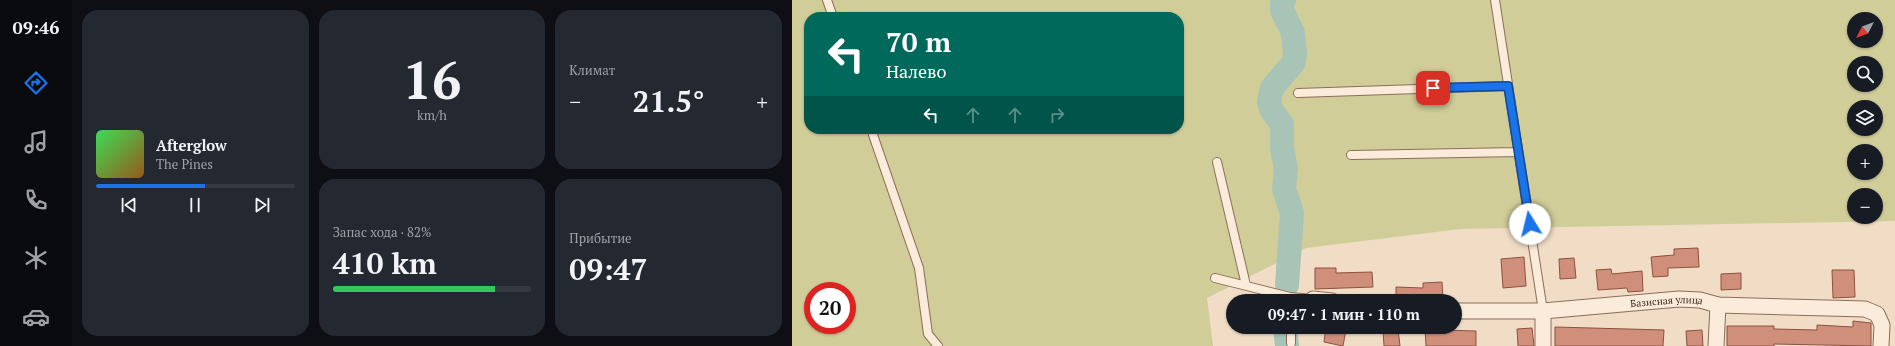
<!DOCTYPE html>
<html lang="ru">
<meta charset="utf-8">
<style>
:root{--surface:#171b24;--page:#242831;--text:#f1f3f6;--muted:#9ea1a6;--line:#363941;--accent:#1a73e8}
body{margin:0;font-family:"PT Serif",serif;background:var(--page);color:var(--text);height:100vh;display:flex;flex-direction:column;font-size:15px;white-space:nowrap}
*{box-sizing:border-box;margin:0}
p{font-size:13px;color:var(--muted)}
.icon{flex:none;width:22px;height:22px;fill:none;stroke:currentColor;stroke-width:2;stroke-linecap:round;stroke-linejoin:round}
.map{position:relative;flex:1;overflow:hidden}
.details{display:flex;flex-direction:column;gap:10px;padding:10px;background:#0d0f14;width:720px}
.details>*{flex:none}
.hud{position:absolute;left:12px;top:12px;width:380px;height:122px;border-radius:16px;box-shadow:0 1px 3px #0004;background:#00695c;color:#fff;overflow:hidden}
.needle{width:26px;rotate:228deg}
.buttons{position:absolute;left:1055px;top:12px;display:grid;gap:8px}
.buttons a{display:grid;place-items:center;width:36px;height:36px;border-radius:50%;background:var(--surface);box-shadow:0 1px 3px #0004;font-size:20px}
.speed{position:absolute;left:12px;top:282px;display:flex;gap:8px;font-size:20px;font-weight:700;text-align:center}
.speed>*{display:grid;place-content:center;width:52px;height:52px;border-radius:50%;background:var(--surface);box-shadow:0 1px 3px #0004;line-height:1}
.speed .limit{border:6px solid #d22;background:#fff;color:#111}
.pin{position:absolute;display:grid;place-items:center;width:34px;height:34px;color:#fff;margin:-17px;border-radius:8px;box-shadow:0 2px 6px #0006}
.me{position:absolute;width:44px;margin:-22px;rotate:351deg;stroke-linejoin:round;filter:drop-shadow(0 0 3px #0008)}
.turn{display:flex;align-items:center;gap:14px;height:84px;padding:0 16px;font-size:18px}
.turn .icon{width:52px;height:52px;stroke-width:2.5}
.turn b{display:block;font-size:28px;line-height:34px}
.lanes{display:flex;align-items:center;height:38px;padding:0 16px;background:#0003;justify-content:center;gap:20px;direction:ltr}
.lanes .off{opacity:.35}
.big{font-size:30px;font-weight:600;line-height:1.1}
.details .card{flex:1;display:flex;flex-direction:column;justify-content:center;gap:6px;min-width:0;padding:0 14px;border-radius:16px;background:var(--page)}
.details .dial{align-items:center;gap:0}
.dial b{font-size:52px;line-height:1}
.song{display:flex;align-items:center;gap:12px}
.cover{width:48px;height:48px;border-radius:6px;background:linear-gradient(135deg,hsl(130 70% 55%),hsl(30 70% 35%))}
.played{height:4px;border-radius:2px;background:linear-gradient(90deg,var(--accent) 55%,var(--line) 55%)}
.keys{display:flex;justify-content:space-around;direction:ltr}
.heat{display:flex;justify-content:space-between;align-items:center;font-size:22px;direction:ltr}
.charge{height:6px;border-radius:3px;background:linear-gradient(90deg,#34c759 82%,var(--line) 0)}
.details .tiles{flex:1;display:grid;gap:10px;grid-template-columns:repeat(3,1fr)}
.card:first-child{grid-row:span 2}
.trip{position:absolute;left:434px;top:294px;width:236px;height:40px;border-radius:20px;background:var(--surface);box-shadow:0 1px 3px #0004;font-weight:600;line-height:40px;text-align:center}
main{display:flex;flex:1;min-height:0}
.menu{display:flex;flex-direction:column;width:72px;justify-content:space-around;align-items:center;background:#090b0e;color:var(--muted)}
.menu .icon{width:28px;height:28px}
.menu .current{color:var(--accent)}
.menu b{font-size:18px;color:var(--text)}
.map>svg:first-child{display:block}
</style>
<main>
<nav class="menu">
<b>09:46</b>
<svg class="icon current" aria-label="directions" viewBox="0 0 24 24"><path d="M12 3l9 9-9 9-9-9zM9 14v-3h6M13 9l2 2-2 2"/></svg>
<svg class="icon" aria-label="music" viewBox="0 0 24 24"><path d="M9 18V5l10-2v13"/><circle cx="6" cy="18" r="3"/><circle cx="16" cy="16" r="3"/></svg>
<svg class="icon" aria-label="phone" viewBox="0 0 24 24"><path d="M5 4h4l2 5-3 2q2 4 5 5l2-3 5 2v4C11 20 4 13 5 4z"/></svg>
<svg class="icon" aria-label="climate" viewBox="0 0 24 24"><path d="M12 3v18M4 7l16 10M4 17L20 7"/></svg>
<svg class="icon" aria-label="car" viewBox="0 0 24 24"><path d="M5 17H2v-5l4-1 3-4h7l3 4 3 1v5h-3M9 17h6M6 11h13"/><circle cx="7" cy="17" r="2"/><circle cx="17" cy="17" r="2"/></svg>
</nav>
<section class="details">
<div class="tiles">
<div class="card">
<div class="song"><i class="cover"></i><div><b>Afterglow</b><p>The Pines</p></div></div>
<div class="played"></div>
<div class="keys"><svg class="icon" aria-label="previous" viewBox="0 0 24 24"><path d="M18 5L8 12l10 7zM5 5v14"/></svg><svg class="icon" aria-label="pause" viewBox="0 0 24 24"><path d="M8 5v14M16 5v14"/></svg><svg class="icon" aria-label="next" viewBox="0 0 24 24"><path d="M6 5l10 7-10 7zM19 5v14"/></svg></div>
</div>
<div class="card dial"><b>16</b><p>km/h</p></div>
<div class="card"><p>Климат</p>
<div class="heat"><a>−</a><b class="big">21.5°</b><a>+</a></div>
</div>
<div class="card"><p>Запас хода · 82%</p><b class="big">410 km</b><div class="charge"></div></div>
<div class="card"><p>Прибытие</p><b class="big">09:47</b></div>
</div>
</section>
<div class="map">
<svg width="1103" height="346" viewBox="0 0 1103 346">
<rect width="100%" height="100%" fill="#f1ddc6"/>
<path fill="#d0cd99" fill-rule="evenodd" d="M0 0H1103V221L668 229 514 248 415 298 421 346H0ZM17 17H387V129H17ZM1062 19H1084V41H1062ZM1062 63H1084V85H1062ZM1062 107H1084V129H1062ZM1062 151H1084V173H1062ZM1062 195H1084V217H1062ZM21 291H55V325H21Z"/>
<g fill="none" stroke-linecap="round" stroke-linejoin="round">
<path stroke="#a7c4b7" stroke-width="24" d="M492 0 490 3V10L501 33 503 54 502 62 480 88 477 102 480 111 490 124V148L494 169 492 189 500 213 495 285
M493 327 495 346"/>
</g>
<path fill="#d08f7a" stroke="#8d513f" d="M906 248 907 267 876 268V276L861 277 859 257 882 255V249Z
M732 257 734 286 711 288 709 259Z
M782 258 784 278 768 279 767 259Z
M523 268H544V273L580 272 581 287 523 289Z
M819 269 820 274 850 271 851 291 836 292 835 288 806 290 804 270Z
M1040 270H1062L1063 297 1041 298Z
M949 273V289L929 290V274Z
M650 282 651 298 604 301V287L631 288V283Z
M1061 321 1079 323V346L982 344V346H935V326H982V329L1025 330V325L1061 327Z
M534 327 554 330 551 346 532 342Z
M763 327 872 330 871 346H763Z
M648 328V330L684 331V346H634L633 329Z
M740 328 742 346H726L725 329Z
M606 329 608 346H592L591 330Z
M910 330 911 346H895L894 331Z"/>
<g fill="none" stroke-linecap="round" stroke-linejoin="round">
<g stroke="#8d6d5a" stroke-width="10">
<path id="service" d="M35 0 41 17
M703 0 751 311
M506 93 716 86
M79 129 127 268 136 334 146 346
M559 155 726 152
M425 162 454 285
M423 278 498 297 521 299
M499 327V343"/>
</g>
<g stroke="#8d6d5a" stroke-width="17">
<g id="minor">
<path d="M521 299 540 301"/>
<path id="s1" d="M663 311H751L887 299 908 300 926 305 1073 309 1085 314 1090 325 1089 346"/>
<path d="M751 311V346"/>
<path d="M924 346 926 305"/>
</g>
</g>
<use href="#service" stroke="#faebda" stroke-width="8"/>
<use href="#minor" stroke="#faebda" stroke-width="15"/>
</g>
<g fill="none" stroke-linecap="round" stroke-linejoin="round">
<g stroke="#114b97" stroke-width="10">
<path id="route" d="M641 88 716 86 738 224"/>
</g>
<use href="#route" stroke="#1a73e8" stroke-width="7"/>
</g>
<g text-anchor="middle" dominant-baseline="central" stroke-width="4" stroke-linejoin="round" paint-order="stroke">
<g font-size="10" fill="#3d281f" stroke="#f7e8d6">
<text stroke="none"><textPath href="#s1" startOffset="212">Базисная улица</textPath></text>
</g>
</g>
</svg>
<div class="buttons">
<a><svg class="needle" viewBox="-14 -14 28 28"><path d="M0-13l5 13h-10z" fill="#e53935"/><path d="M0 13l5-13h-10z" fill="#9ea1a6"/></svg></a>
<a><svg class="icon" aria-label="search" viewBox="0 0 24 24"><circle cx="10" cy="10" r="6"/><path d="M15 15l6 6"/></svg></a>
<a><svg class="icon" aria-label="layers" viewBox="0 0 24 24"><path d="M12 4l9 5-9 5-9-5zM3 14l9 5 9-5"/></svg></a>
<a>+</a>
<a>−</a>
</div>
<div class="speed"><div class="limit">20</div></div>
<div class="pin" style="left:641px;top:88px;background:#d93025"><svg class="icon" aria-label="arrive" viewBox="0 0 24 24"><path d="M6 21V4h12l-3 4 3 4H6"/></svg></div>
<svg class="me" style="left:738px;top:224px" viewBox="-20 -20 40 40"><circle r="19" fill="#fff"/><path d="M0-13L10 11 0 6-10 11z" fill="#1a73e8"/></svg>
<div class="trip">09:47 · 1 мин · 110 m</div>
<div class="hud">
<div class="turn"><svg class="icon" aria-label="left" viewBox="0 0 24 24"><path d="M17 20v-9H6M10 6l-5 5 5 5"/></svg><div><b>70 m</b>Налево</div></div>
<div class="lanes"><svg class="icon" aria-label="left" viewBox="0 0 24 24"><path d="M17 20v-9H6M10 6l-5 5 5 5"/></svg><svg class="icon off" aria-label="ahead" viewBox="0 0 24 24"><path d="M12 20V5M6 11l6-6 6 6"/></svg><svg class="icon off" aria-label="ahead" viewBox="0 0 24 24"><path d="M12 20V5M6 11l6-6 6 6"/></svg><svg class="icon off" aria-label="right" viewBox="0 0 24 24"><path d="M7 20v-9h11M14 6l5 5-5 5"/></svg></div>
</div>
</div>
</main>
